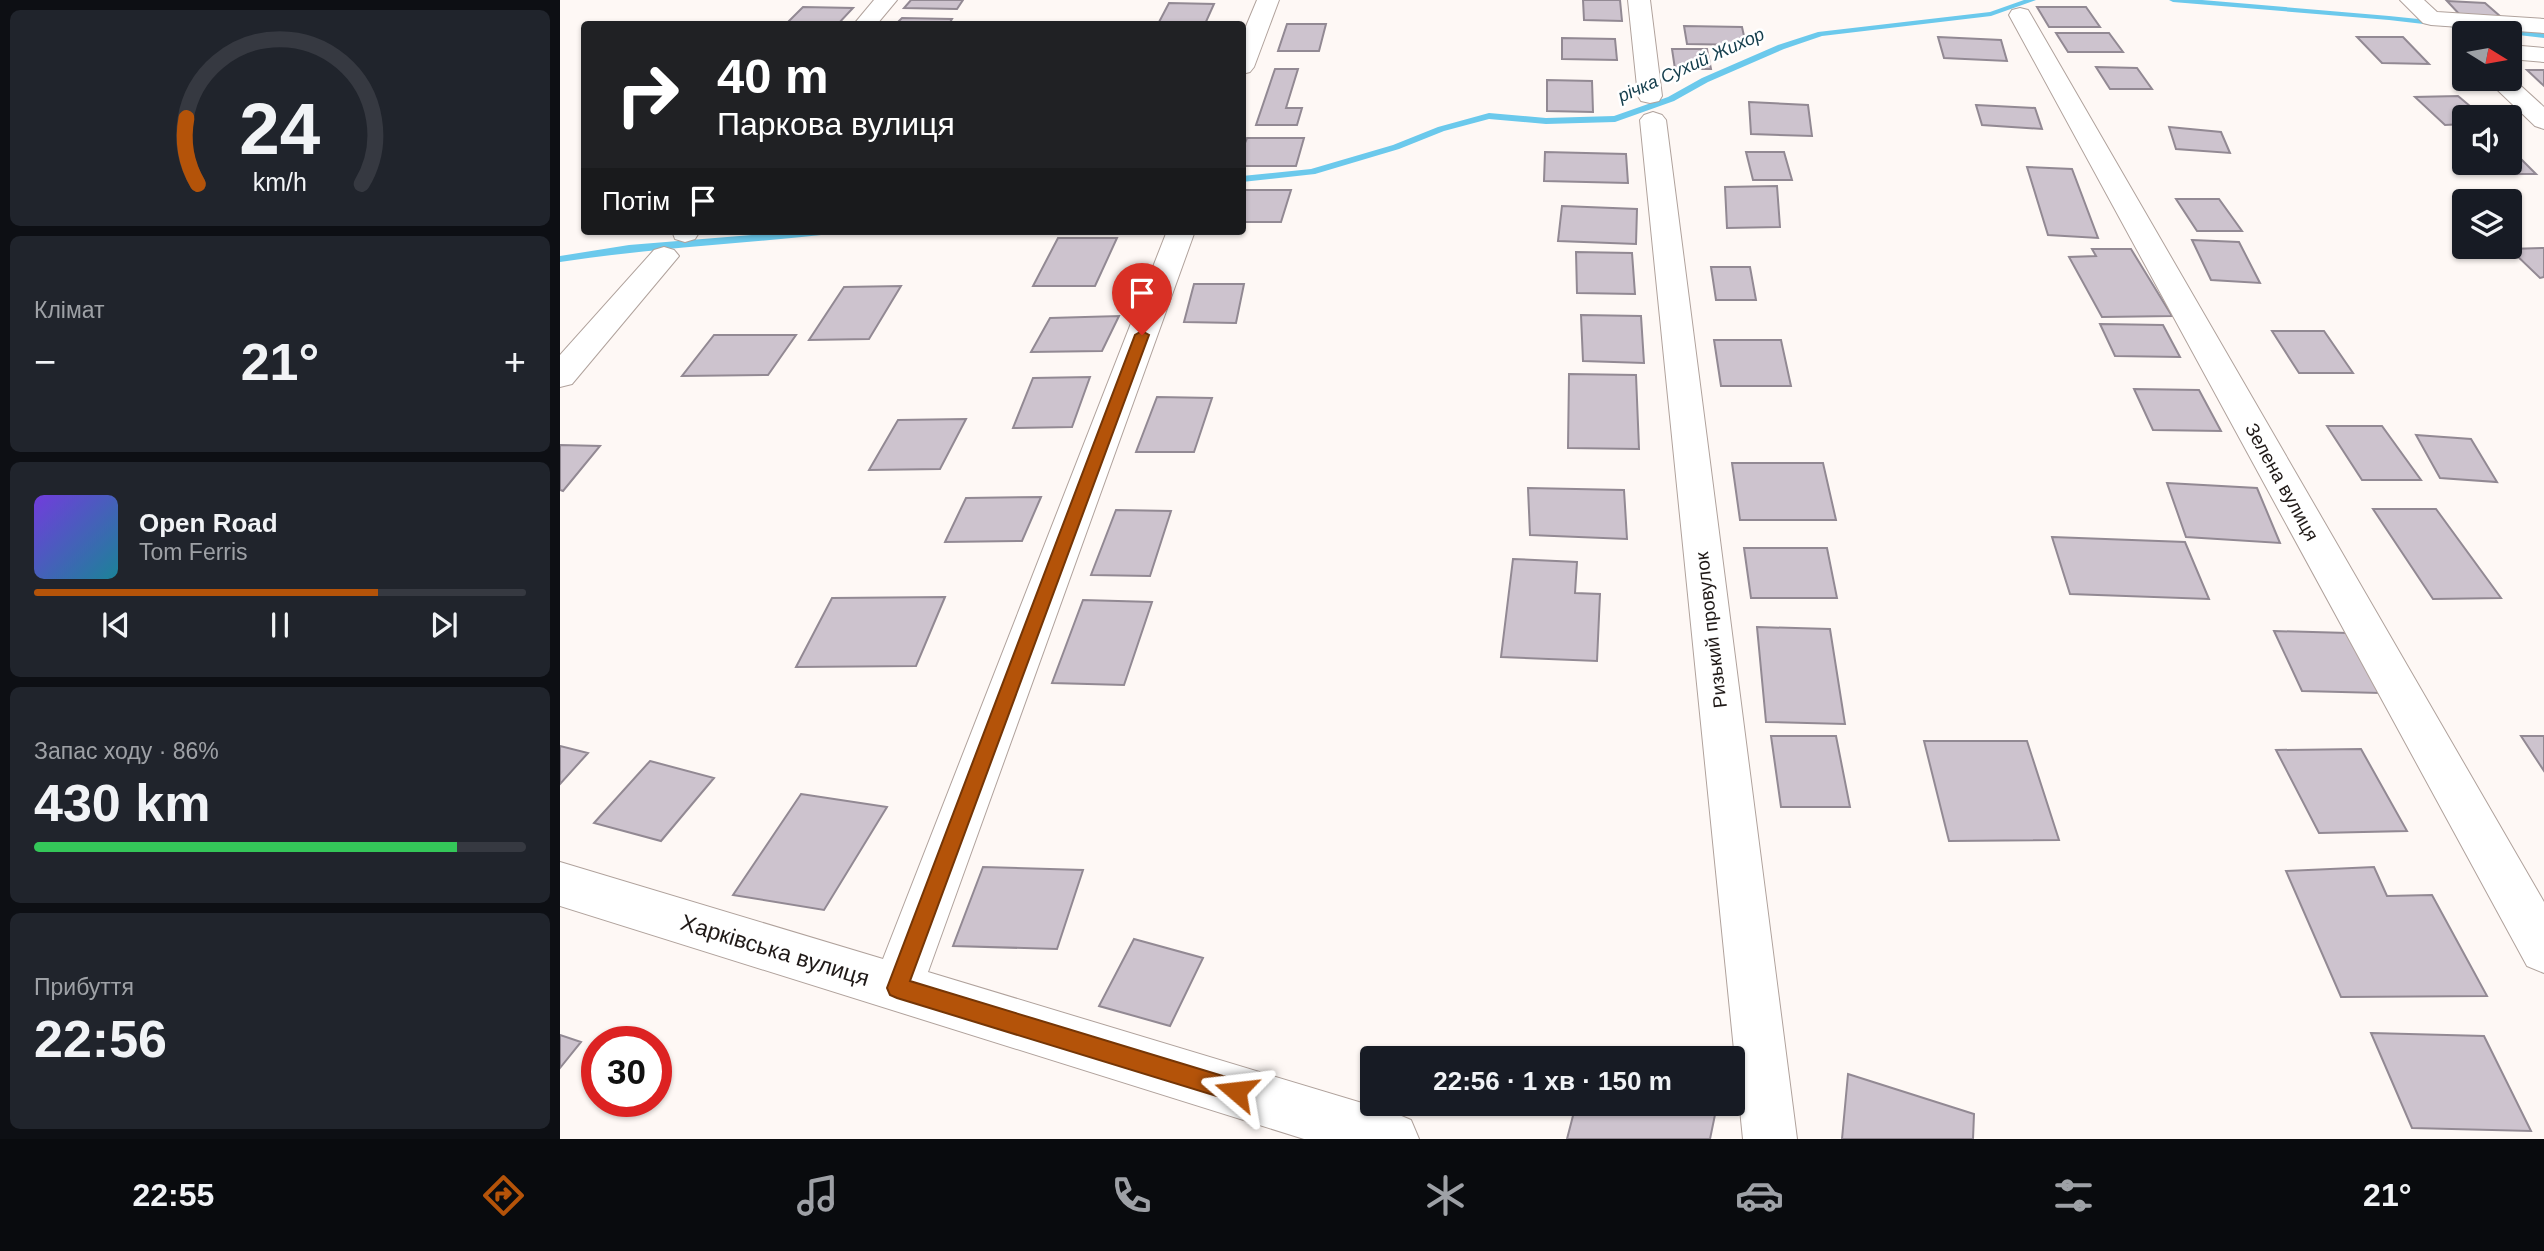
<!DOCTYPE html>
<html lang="uk">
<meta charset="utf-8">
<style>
:root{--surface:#171b24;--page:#20242c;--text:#f1f3f6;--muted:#9ea1a6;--line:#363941;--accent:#b45309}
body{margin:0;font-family:Helvetica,sans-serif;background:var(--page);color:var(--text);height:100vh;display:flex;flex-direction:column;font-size:26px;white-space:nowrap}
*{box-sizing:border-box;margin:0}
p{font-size:23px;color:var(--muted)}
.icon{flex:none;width:38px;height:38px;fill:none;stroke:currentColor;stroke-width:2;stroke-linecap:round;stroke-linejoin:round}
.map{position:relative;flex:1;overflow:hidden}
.side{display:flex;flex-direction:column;gap:10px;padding:10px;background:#0d0f14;width:560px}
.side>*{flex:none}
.hud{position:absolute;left:21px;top:21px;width:665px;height:214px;border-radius:7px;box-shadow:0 2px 5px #0004;background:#202124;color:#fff;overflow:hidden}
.needle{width:46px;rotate:101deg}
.buttons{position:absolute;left:1892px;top:21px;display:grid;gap:14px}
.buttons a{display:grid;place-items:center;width:70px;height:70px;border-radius:7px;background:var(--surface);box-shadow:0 2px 5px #0004;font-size:35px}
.speed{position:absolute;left:21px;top:1026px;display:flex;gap:14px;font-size:35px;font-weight:700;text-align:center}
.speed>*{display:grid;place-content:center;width:91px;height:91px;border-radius:50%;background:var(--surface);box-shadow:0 2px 5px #0004;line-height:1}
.speed .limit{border:10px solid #d22;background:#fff;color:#111}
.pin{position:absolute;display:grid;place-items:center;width:60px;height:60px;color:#fff;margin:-72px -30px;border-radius:50% 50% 50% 0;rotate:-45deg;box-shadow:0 0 7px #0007}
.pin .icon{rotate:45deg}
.me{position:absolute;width:77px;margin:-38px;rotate:287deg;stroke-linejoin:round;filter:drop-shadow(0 0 5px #0008)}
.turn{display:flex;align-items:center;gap:24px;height:147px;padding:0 21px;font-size:32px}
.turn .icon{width:91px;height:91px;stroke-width:2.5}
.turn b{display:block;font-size:49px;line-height:60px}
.then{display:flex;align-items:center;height:66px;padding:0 21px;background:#0003;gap:14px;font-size:26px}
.big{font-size:52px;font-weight:700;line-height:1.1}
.side .tile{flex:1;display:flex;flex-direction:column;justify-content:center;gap:10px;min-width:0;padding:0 24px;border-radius:10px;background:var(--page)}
.side .dial{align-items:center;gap:0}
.dial svg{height:182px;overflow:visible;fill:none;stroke:var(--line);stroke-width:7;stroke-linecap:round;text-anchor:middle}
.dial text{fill:var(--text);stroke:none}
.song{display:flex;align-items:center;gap:21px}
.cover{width:84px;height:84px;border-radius:10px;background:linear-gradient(135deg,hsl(260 70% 55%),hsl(190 70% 35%))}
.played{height:7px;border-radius:4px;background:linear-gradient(90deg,var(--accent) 70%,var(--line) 70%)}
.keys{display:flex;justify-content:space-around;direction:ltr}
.heat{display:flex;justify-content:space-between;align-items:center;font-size:38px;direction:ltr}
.charge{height:10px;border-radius:5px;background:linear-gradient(90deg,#34c759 86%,var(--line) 0)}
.trip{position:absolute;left:800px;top:1046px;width:385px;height:70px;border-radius:7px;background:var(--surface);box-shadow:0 2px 5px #0004;font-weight:700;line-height:70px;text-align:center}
.tab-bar{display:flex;height:112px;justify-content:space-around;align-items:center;background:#090b0e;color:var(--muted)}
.tab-bar .icon{width:49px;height:49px}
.tab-bar .current{color:var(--accent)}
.tab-bar b{font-size:32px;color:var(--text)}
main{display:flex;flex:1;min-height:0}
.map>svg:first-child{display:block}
</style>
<main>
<section class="side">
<div class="tile dial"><svg viewBox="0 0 100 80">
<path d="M14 69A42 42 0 1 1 86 69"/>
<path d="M14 69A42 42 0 0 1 9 40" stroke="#b45309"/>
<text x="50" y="56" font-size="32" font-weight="700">24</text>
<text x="50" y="72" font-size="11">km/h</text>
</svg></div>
<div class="tile"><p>Клімат</p>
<div class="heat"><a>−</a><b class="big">21°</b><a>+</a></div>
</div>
<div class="tile">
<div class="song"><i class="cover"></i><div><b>Open Road</b><p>Tom Ferris</p></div></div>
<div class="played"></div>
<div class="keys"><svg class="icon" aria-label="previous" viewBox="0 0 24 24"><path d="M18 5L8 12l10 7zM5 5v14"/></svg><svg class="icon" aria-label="pause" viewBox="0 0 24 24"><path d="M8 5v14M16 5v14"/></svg><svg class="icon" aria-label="next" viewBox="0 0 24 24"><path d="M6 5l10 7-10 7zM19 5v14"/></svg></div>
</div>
<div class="tile"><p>Запас ходу · 86%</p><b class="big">430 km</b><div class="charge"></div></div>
<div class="tile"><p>Прибуття</p><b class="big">22:56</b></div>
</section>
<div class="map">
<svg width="1984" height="1139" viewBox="0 0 1984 1139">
<rect width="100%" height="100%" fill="#fef8f5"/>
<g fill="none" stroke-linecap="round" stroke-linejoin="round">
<path fill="#6bc9ec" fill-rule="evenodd" d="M1464 0H1476L1431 16 1262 36 1224 49 1148 82 1114 101 1055 122 986 124 929 119 884 131 839 149 755 174 682 182V176L751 169 833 145 878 127 929 113 986 118 1054 116 1108 97 1142 78 1218 45 1258 32 1430 12Z
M1609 0H1642L1829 16 1984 32V38L1829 20 1613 2Z
M241 231H276L271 234C181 244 90 248 0 262V256L69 245Z"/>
</g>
<path fill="#cdc3ce" stroke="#928993" stroke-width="2" d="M351 0H403L397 9 344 8Z
M1023 0H1060L1062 21 1024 20Z
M1887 1 1925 3 1941 17 1901 16Z
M609 3 654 4 645 24H598Z
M243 7 293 8 278 24H226Z
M1477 7H1526L1540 27H1489Z
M342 18 392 19 389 24H336Z
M727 24H766L759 51H718Z
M1124 26 1182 27 1186 45 1127 44Z
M1496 33H1549L1563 52H1508Z
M1378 37 1441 40 1447 61 1384 58Z
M1797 37H1843L1869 64 1822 63Z
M1002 38 1055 39 1057 60 1002 59Z
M1112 49H1147L1151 69H1115Z
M1536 67 1577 68 1592 89H1550Z
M715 69H738L726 108H742L737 125H696Z
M1967 70H1984V86Z
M987 80 1032 81 1033 112 987 111Z
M1898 96 1923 117H1904V124L1885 125 1855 97Z
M1189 102 1248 105 1252 136 1191 134Z
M1416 105 1475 108 1482 129 1422 125Z
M1609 127 1661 132 1670 153 1616 149Z
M687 138H744L736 166H682V150Z
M1950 148 1976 174H1929L1918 163H1950Z
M985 152 1066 154 1068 183 984 181Z
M1186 152H1224L1232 180H1193Z
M1467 167 1512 169 1538 238 1488 235Z
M1217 186 1220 227 1167 228 1165 187Z
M682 190H731L721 222H682Z
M1616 199H1659L1682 231H1637Z
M1002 206 1077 209 1076 244 998 241Z
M498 238H557L535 286H473Z
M1632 240 1679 242 1700 283 1651 280Z
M1984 248V277L1980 278 1950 249Z
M1532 249H1571L1612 316 1542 317 1509 257 1536 256Z
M1016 252 1072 253 1075 294 1017 293Z
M1151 267H1190L1196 300H1156Z
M634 284H684L676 323 624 322Z
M341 286 309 339 249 340 284 287Z
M1021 315 1081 316 1084 363 1023 361Z
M559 316 542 351 471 352 490 318Z
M1540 324 1603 325 1620 357 1555 356Z
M1712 331H1764L1793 373H1739Z
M154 335H236L208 375 122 376Z
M1154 340H1221L1231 386H1161Z
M1009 374 1076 375 1079 449 1008 448Z
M530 377 512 427 453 428 473 378Z
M1574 389 1639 390 1661 431 1593 430Z
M597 397 652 398 634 452H576Z
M406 419 380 469 309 470 338 420Z
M1767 426H1822L1861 480H1802Z
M1856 435 1911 439 1937 482 1880 478Z
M0 445 40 446 3 491 0 490Z
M1172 463H1263L1276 520H1180Z
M1607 483 1697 488 1720 543 1626 537Z
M968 488 1064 490 1067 539 970 535Z
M481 497 462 541 385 542 406 498Z
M1813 509H1876L1941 598 1873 599Z
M556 510 611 511 590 576 531 575Z
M1492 537 1625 542 1649 599 1510 594Z
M1184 548H1267L1277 598H1191Z
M953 559 1017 562 1015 593 1040 594 1037 661 941 657Z
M385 597 356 666 236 667 272 598Z
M523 600 592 602 564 685 492 683Z
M1197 627 1270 629 1285 724 1206 722Z
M1714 631 1788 633 1820 693 1742 691Z
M1211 736H1276L1290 807H1221Z
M1961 736H1984V771Z
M1364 741H1467L1499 840 1389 841Z
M0 746 28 753 0 784Z
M1801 749 1847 831 1759 833 1716 750Z
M90 761 154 778 101 841 34 823Z
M241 794 327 807 264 910 173 895Z
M423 867 523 870 497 949 393 946Z
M1814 867 1827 896 1872 895 1927 996 1781 997 1726 871Z
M574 939 643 958 610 1026 539 1006Z
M1811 1033 1924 1036 1971 1131 1852 1128Z
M0 1035 21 1042 0 1068Z
M1288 1074 1414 1114 1413 1139H1282Z
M1016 1104H1135L1156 1110 1150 1139H1007Z"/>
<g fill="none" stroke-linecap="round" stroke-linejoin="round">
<g stroke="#b0a29c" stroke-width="2">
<path id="street" d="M314 0H337L317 24H294Z
M697 0H719L694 67 690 72 682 74V36Z
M1068 0H1090L1102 96 1099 101 1090 103 1081 101 1078 96Z
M1840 0H1864L1877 12 1984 19V33L1871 25 1863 23Z
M1460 8 1468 10 1471 15 1984 902V973L1967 966 1449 15 1452 10Z
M1950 45 1984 48V62L1950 59Z
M1950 76 1984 107V129L1975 126 1926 79H1950Z
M1093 112 1102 115 1106 120 1237 1139H1183L1080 120 1084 115Z
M112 231H140L135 239 125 242 115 239Z
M607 231H635L368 972 832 1112 851 1120 859 1139H744L0 906V862L323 959Z
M104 247 114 250 119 256 114 262 12 384 0 387V355L94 250Z"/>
</g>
<use href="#street" fill="#fff" fill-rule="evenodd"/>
</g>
<path fill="#b45309" stroke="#753606" stroke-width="2" d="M582 331 589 335 350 981 676 1080 684 1083 687 1091 684 1099 676 1102 337 998 330 995 327 988 575 335Z"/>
<g text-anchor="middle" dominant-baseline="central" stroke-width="5" stroke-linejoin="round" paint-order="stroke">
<g font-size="18" font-style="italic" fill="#133d4c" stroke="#fff">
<text transform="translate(1131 65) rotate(-24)">річка Сухий Жихор</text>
</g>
<g font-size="19" fill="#201a18" stroke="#fff">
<text transform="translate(1722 482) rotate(61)">Зелена вулиця</text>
<text transform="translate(1151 630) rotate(-97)">Ризький провулок</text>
</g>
<g font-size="23" fill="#201a18" stroke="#fff">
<text transform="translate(215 950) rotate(17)">Харківська вулиця</text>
</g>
</g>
</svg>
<div class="buttons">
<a><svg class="needle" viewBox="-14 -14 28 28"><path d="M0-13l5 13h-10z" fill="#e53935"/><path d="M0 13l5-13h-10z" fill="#9ea1a6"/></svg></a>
<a><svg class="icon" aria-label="sound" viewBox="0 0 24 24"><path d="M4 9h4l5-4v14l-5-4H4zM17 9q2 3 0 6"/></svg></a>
<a><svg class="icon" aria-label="layers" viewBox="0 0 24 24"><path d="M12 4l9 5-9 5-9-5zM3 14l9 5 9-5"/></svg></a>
</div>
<div class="speed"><div class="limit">30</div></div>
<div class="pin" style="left:582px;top:335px;background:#d93025"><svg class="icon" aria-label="arrive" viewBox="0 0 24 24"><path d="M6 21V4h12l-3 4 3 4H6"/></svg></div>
<svg class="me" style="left:676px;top:1091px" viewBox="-20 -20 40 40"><path d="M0-17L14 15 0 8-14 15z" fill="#b45309" stroke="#fff" stroke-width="4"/></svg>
<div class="trip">22:56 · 1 хв · 150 m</div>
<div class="hud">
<div class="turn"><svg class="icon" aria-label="right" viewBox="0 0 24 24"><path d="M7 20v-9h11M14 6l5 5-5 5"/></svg><div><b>40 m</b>Паркова вулиця</div></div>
<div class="then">Потім<svg class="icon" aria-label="arrive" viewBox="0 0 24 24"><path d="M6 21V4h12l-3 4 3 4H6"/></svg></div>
</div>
</div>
</main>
<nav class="tab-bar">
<b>22:55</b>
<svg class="icon current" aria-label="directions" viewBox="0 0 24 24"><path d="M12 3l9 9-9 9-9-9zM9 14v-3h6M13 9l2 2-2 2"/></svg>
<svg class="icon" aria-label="music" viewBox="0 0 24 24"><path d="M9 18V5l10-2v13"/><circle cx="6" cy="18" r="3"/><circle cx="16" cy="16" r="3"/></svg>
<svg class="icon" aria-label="phone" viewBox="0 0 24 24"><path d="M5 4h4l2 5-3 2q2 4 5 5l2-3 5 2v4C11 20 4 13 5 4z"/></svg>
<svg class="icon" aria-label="climate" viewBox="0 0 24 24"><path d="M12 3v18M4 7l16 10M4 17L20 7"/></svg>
<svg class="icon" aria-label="car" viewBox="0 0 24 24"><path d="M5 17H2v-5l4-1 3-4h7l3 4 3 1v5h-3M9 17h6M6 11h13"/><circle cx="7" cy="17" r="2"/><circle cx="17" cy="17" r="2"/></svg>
<svg class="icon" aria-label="filters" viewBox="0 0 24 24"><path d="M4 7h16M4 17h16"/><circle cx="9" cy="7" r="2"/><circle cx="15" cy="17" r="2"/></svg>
<b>21°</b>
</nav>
